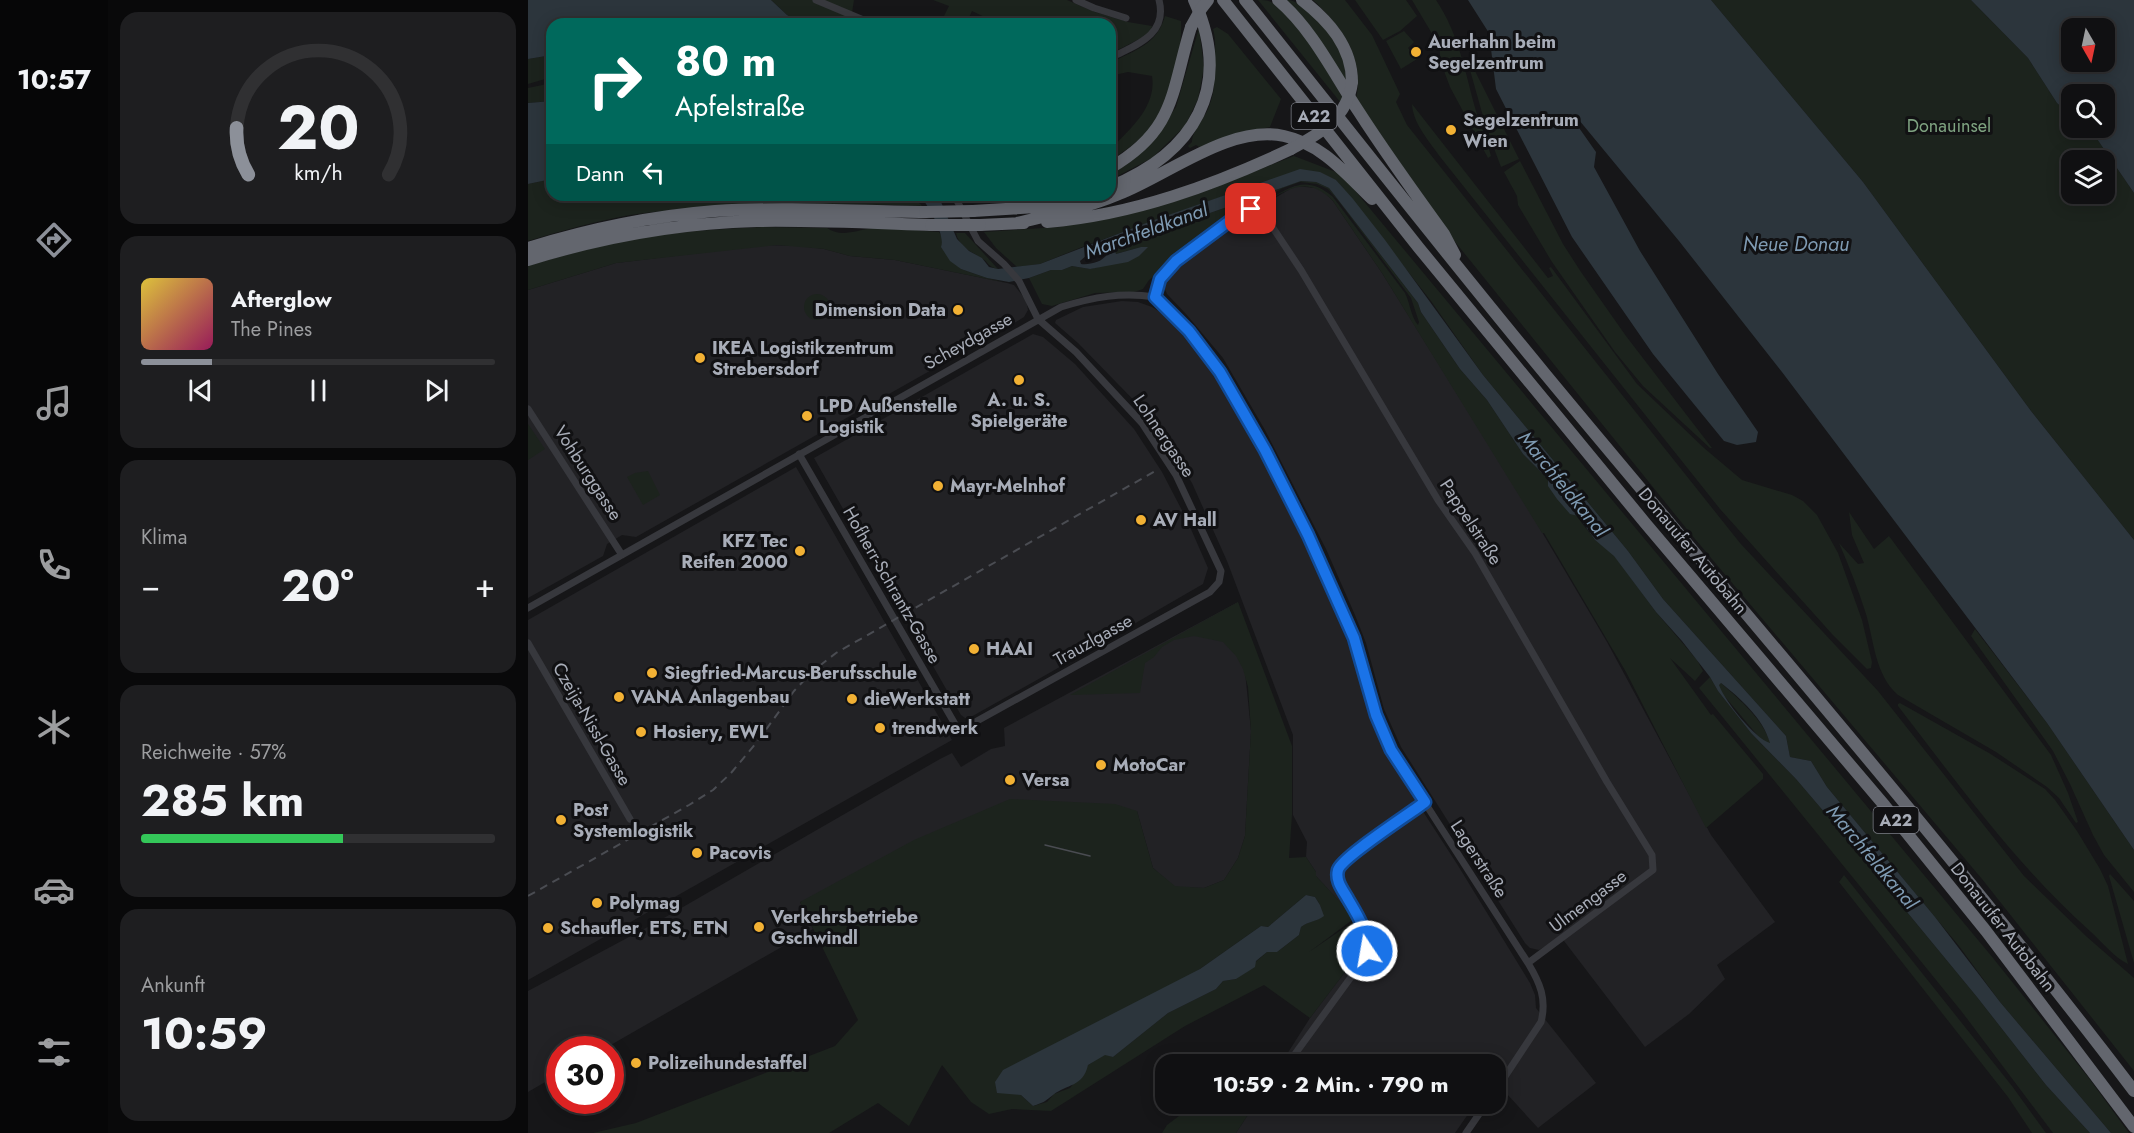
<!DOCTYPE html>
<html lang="de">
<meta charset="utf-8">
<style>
:root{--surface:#101012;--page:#1e1e20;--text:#f1f3f6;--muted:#9c9d9f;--line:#303032;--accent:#8c9099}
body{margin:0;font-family:Jost,sans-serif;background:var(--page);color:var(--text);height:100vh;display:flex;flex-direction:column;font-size:22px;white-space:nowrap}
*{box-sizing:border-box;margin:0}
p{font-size:20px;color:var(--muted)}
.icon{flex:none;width:33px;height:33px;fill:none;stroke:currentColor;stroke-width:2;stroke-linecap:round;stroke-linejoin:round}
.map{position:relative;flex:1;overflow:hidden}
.details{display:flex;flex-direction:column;gap:12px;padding:12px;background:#09090a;width:420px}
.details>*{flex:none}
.top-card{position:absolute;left:18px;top:18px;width:570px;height:183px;border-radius:18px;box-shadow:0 3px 15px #0003,0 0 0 2px var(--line);background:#00695c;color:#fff;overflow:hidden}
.needle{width:39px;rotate:171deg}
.tools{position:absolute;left:1533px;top:18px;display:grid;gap:12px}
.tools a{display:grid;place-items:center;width:54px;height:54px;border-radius:12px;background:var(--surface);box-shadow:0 3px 15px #0003,0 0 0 2px var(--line);font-size:30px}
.speed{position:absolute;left:18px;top:1036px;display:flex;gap:12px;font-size:30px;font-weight:700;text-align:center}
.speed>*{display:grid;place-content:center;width:78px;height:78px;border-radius:50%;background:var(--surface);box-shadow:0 3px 15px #0003,0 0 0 2px var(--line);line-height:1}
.speed .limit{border:9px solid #d22;background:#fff;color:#111}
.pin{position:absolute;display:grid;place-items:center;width:51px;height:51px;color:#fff;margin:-26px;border-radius:12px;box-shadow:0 3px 9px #0006}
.me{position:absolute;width:66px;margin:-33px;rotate:348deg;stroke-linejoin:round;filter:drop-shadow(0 0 4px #0008)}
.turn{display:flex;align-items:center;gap:21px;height:126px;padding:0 30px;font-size:27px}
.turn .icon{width:78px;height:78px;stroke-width:2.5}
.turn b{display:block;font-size:42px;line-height:51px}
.then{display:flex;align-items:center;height:57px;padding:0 30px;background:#0003;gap:12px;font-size:22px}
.big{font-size:45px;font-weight:700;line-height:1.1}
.details .card{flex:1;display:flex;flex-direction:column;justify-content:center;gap:9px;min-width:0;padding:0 21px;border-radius:18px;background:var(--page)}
.details .dial{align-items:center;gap:0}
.dial svg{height:156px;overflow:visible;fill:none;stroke:var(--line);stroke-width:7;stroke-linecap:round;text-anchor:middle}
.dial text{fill:var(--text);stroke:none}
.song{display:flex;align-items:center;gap:18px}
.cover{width:72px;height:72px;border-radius:9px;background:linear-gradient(135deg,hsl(50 70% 55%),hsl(330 70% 35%))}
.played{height:6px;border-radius:3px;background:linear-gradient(90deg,var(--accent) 20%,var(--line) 20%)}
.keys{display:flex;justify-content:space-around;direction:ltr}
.heat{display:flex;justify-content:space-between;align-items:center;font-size:33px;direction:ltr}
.charge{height:9px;border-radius:4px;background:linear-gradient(90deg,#34c759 57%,var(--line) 0)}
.trip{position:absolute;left:627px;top:1054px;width:351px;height:60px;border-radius:18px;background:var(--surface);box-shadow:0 3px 15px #0003,0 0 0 2px var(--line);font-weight:700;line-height:60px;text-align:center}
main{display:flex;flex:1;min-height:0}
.menu{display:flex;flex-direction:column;width:108px;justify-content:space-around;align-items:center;background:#060607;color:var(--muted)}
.menu .icon{width:42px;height:42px}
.menu .active{color:var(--accent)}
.menu b{font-size:27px;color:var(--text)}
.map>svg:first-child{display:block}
</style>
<main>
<nav class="menu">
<b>10:57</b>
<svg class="icon active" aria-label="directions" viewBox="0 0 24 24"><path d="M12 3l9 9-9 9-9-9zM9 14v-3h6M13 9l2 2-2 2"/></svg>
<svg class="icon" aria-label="music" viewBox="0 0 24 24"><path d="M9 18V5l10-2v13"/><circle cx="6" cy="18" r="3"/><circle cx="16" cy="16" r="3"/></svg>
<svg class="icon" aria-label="phone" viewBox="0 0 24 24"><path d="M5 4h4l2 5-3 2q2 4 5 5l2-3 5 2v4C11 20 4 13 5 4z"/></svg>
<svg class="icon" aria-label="climate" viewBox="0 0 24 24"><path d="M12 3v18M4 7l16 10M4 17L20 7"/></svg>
<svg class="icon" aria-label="car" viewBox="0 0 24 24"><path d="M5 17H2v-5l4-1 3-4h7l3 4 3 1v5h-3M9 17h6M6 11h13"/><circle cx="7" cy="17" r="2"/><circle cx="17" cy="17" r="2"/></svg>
<svg class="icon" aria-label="filters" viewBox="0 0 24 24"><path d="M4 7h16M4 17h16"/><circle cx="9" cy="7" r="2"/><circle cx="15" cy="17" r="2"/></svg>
</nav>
<section class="details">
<div class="card dial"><svg viewBox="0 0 100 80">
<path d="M14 69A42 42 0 1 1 86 69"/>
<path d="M14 69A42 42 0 0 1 8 45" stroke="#8c9099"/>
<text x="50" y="56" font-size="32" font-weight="700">20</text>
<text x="50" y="72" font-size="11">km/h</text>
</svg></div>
<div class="card">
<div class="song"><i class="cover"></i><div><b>Afterglow</b><p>The Pines</p></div></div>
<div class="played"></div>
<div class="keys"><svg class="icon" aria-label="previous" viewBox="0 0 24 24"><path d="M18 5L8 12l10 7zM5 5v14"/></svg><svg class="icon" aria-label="pause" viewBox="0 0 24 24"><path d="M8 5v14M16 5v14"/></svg><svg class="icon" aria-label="next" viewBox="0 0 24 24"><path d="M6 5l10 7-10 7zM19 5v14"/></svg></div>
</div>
<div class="card"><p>Klima</p>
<div class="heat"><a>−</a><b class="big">20°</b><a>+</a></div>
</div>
<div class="card"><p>Reichweite · 57%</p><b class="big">285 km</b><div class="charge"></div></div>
<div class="card"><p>Ankunft</p><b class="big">10:59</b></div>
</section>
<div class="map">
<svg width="1606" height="1133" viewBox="0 0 1606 1133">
<rect width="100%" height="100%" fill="#161618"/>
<path fill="#222225" d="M767 186 788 188 796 192 805 201 854 273 992 495 1079 642 1183 835 1247 922 1189 965 1197 979 1161 1014 1117 1047 1033 937 1011 950 1002 948 997 943 873 747 856 709 838 643 827 615 798 549 737 430 695 358 658 314 639 294 636 287 638 278 712 219Z
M238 245 272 246 296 249 322 256 367 260 479 283 486 285 498 300 500 310 496 317 483 325 108 537 94 535 79 544 75 556 0 598V290L88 263Z
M594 301 610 302 624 307 635 314 665 345 705 403 732 452 806 606 825 657 844 722 861 759 929 864 1002 983 1007 995 1008 1008 1068 1083 1010 1128 968 1082V1065H752L782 1018 833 951 828 920 788 876V872L778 857 779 842 765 815V735L699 561 664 483 627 422 550 343 527 323 528 320 555 307Z
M505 334 515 337 547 364 606 429 634 472 659 520 680 568 675 584 523 672 441 718H437L433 715 286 458Z
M268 467 424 740 0 980V620Z
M710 602 723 731 717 836 710 858 696 880 676 888 647 887 625 868 609 811 272 902 285 929 74 1050H32L31 1074 0 1092V991L129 922 412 759 424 753 433 767 463 749 477 746 476 728Z
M727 1104H947L927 1133H708Z"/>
<path fill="#1c231d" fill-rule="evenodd" d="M243 0H326L324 13 331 21 330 24H275L259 15Z
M405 0H539L567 12 600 22 624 26 621 34 582 54V24H466L467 22 444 11 438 24H412L421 6Z
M730 0C734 0 739 0 743 2 772 17 798 70 815 98L813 103Z
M759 0C775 0 803 31 810 45 816 57 817 69 819 82L778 21Z
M785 0H817L844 35 872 94 868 102 879 125 1212 543 1350 691 1496 876 1559 937 1606 978V1071L1454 879 1162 533 924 238 828 99C837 58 814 27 785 0Z
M827 0H878L889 16 872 31 855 40Z
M884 0H908C931 34 937 72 948 111 953 126 959 141 963 156L960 158 922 87 912 60V52L906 37Z
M1183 0H1443L1500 58 1529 103 1543 116 1544 128H1557L1567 136 1606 193V540L1503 411 1335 182ZM1544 160H1576V194H1544Z
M637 16 653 21C655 53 641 108 619 132 608 143 596 152 582 160V149C602 130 629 106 624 76L600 72 582 76V63C607 50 629 45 637 16Z
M689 27 700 34 753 99 742 127 702 135 673 148 668 145 662 148 660 146 664 142C663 133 676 119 680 109 689 88 685 78 687 58 687 47 688 40 685 29Z
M671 28 676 67 670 99 657 126 624 158 582 180V172L623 144 648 107Z
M876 31 886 42 880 48 889 59 873 69 858 41Z
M24 55V77L0 84V59Z
M943 68 946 69 991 159 973 167 958 127 942 70Z
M24 83V101L0 103V88Z
M884 104 1020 278 1025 276 1021 268 1023 267 1109 384 1176 448 1214 480 1264 495 1275 501 1289 515 1310 553 1334 620 1344 662 1343 668 1339 669 1304 634 1192 509 913 158C902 142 885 124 884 104Z
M766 156 813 174 819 181 1465 958 1560 1077 1601 1133H1583L1472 1002 1431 946 1299 787 1283 761 1262 757 1258 736 1135 599 1100 551 955 375 903 301 808 180H740L554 247 512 264 489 267 468 248 456 232 531 227 601 213 666 195Z
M992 161 1035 244 1053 272 1098 336 1184 448H1182L1115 386 1087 352 1024 262 990 205 989 196 976 172Z
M24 179V195H384L394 206C296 203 199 201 102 215 68 221 33 231 0 241V184Z
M773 181 788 182 801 188 890 303 893 312 932 369 959 400 995 454 1020 479 1067 540 1085 554 1128 612 1169 660 1175 671 1167 681 1142 658 1183 715 1185 714 1235 774V779L1178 828 1098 672 1016 533H1014L854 273 805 201C781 177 764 187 739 201 763 186 779 175 805 197L877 293C882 303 883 317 890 325L891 322 883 298 812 203 800 189 789 184 772 182 755 188 691 224 646 259 621 280 615 289 606 292 567 293 524 306 514 304 501 278 523 270H534L544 266 562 269 570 267 613 247 588 254 586 247 591 244 630 235 662 220Z
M433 195H500L437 203Z
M234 227 299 228C313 238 329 230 345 228 364 226 391 231 411 232L415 239V245L433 269 459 278 479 283 367 260 322 256 296 249 249 245 88 263 0 290V266C39 254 78 244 118 237 156 231 195 229 234 227Z
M428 233H437L470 269C459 266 462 264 455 259 444 252 431 247 428 233Z
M276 307a13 13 0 1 1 26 0a13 13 0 1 1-26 0Z
M0 424 17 449 0 460Z
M120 471 132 495 115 505 99 477 107 473Z
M1321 512 1346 549 1361 536 1523 755 1540 793 1550 822 1548 823 1531 798 1519 787 1468 752 1370 695C1347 675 1346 641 1338 614 1330 589 1321 566 1311 543L1330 564 1336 563 1324 535Z
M710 602 764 746V815L761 858 778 857 788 872V876L827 918 781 952 828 920 834 942 833 951 782 1018 736 985 657 1026 523 1111 484 1109 461 1114 443 1102 414 1065 381 1126 350 1103 301 1133H65L108 1123 307 1046 330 1020 272 902 386 840 482 799 587 804 609 811 625 868 647 886 676 888 696 880 710 858 717 836 723 731 720 687 715 669 708 656 695 642 666 636 646 640 634 647 626 657 617 663 612 693 542 695ZM778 895 787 897 792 905 795 916C788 922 780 921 773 927L771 935 749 952H739L708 979 695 981 688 989 640 1013 585 1057 577 1054 560 1065 542 1088 526 1094 519 1102 505 1106 493 1095 733 926 740 927Z
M1447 629 1519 723 1606 850V892L1576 855 1565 835 1542 784 1525 751 1443 636Z
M1182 677 1190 691 1223 733 1268 779 1309 827 1449 997 1518 1085 1562 1133H1525L1434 1012 1171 688Z
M1193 683C1213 701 1234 718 1243 744L1235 742 1193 692 1190 684Z
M1372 703 1461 753 1517 789 1527 800 1549 831 1572 869 1580 886 1600 964C1587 958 1574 942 1563 932 1488 865 1431 785 1370 706V704Z
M1582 874 1606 901V963L1581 876Z
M1316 875 1484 1086 1518 1133H1504L1480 1097 1311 882Z
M667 1104 695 1116 703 1104H727L708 1133H634L639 1125Z"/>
<path fill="#2c353c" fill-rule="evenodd" d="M0 0H243L259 15 275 24H24V55L0 59Z
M940 0H1183L1335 182 1503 411 1606 540V850L1519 723 1254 372 1151 241 1051 120 1049 125 1068 152 1066 167 1112 251 1190 374 1230 432 1228 442 1209 445 1196 441 1125 354 1044 237 968 89 961 33Z
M1443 0H1606V193L1567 136 1557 128H1576V94H1544L1543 116 1529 103 1500 58ZM1576 28V62H1544V28Z
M24 101V179L0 184V103Z
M772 169 792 172 808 180 825 199 857 240 955 375 1100 551 1135 599 1258 736 1262 757 1283 761 1299 787 1407 917 1472 1002 1583 1133H1562L1518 1085 1449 997 1309 827 1268 779 1223 733 1190 691 1182 677 1154 641 1128 612 1086 556 1067 540 1050 516 1042 514 1029 499 1020 486V479L995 454 959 400 932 369 893 312 890 303 801 188 788 182 773 181 662 220 630 235 586 247 588 254 613 247H620L611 256 600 262 562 269 544 266 534 270H523L501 278 481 282 459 278 433 269 422 261 413 247C418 236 400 204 391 195H410L429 239 441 251 454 258 461 267 470 269 512 264 626 220ZM579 251 580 253C575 262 562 265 553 264L552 261 559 255ZM1193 683C1213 699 1235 718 1242 743 1227 739 1196 700 1191 685Z
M778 895 787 897 792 905 796 916C788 922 781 921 773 927L771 935 749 952H739L728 961 727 967 708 979 695 981 688 989 640 1013 585 1057 577 1055 560 1065C555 1087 539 1084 525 1095 516 1102 517 1102 505 1106L493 1095 469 1093 467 1082 475 1070 672 969 733 926 740 927Z"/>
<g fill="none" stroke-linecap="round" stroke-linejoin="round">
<path stroke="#37383d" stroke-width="7" d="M288 0 345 24
M548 0 566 8 598 18
M582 58C608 45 640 35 631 0
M627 297 632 279 648 261 715 211 729 210 741 222 773 270 910 500 947 553 1079 782 1124 855 1125 870 1000 963
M627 297 661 331 692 372 737 450 780 535 826 638 848 715 863 750 1000 963C1012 983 1019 999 1013 1022L968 1090
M0 409 94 555
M271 454 431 731 682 592 691 582 693 571 648 475 614 423 548 352 510 319 491 281 476 264 450 241 426 195
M0 608 533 307C566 297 593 292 627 297
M0 643 102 819
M759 1065 834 962 839 951V941L833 922 809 877 811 867 824 855 897 802
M938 1133 958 1104"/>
<path stroke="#63666e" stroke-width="12" d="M695 0 891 248 1118 524 1357 806 1458 931 1606 1127
M717 0C817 125 916 252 1018 375 1215 613 1419 845 1606 1091
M750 0C785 30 806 74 831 112 858 154 887 194 916 234L927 255
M774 0C801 21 824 47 824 82
M582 168C648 130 643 92 663 27
M582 187C666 153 706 88 666 0
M487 203 517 195
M445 211 509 207 559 195
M519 222C605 215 686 185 763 149
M489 223C523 215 558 208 591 194 640 175 702 124 756 136 794 144 818 174 844 199
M452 225 496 223
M0 248C61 229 124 216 187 211 257 207 327 211 397 212
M0 260C74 237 152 223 229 221 287 220 345 223 403 225"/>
<path stroke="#4a4c52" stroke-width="1.5" d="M517 845 562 856"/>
<path stroke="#4a4c52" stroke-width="2" stroke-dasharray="8 6" stroke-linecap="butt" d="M0 896 161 805 185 790 203 773 229 742 266 691 285 671 308 653 629 470"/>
<path stroke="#63666e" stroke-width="12" d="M663 27 673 9 680 0
M763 149C792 134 820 117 824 82
M397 212 445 211
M403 225H452"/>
</g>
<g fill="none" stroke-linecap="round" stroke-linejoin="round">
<g stroke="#114b97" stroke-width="15">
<path id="route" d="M723 209 715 211 648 261 632 279 627 297 661 331 692 372 737 450 780 535 826 638 848 715 863 750 897 802C883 813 814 857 810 870 807 881 815 890 820 899 830 916 840 931 839 951"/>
</g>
<use href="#route" stroke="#1a73e8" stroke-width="10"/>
</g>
<g fill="#f2b134" stroke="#111113" stroke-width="2">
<circle cx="888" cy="52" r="6"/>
<circle cx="923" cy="130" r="6"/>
<circle cx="430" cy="310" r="6"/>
<circle cx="172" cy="358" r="6"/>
<circle cx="491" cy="380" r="6"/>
<circle cx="279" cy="416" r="6"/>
<circle cx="410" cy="486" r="6"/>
<circle cx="613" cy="520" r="6"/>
<circle cx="272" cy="551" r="6"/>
<circle cx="446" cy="649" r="6"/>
<circle cx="124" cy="673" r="6"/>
<circle cx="91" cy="697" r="6"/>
<circle cx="324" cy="699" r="6"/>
<circle cx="352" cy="728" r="6"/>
<circle cx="113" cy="732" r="6"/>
<circle cx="573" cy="765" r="6"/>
<circle cx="482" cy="780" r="6"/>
<circle cx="33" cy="820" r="6"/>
<circle cx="169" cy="853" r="6"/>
<circle cx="69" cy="903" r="6"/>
<circle cx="231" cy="927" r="6"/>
<circle cx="20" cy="928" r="6"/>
<circle cx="108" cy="1063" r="6"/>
</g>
<g text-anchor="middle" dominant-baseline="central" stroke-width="6" stroke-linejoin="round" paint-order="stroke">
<g fill="#111113" stroke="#7b7e86" stroke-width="1.5">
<rect x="763.5" y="103" width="45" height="26" rx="4.5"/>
<rect x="1345.5" y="807" width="45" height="26" rx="4.5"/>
</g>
<g font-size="16" font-weight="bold" fill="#a8adb8">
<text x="786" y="116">A22</text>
<text x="1368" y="820">A22</text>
</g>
<g font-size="18" font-weight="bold" fill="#a8adb8" stroke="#111113" text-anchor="start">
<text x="900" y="42">Auerhahn beim<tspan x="900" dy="21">Segelzentrum</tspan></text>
<text x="935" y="120">Segelzentrum<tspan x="935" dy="21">Wien</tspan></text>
<text x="418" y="310" text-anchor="end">Dimension Data</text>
<text x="184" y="348">IKEA Logistikzentrum<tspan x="184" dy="21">Strebersdorf</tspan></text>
<text x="491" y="400" text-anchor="middle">A. u. S.<tspan x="491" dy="21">Spielgeräte</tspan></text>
<text x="291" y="406">LPD Außenstelle<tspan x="291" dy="21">Logistik</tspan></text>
<text x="422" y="486">Mayr-Melnhof</text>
<text x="625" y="520">AV Hall</text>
<text x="260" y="541" text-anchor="end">KFZ Tec<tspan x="260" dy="21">Reifen 2000</tspan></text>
<text x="458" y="649">HAAI</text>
<text x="136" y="673">Siegfried-Marcus-Berufsschule</text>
<text x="103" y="697">VANA Anlagenbau</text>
<text x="336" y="699">dieWerkstatt</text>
<text x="364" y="728">trendwerk</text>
<text x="125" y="732">Hosiery, EWL</text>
<text x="585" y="765">MotoCar</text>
<text x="494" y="780">Versa</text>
<text x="45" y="810">Post<tspan x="45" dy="21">Systemlogistik</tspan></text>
<text x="181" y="853">Pacovis</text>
<text x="81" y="903">Polymag</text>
<text x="243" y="917">Verkehrsbetriebe<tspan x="243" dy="21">Gschwindl</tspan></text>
<text x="32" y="928">Schaufler, ETS, ETN</text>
<text x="120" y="1063">Polizeihundestaffel</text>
</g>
<g font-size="18" fill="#7fa381" stroke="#111113">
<text x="1421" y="126">Donauinsel</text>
</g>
<g font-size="18" fill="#a8adb8" stroke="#111113">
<text transform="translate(440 341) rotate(-29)">Scheydgasse</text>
<text transform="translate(636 436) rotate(56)">Lohnergasse</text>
<text transform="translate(60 473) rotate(57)">Vohburggasse</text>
<text transform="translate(943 522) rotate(57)">Pappelstraße</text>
<text transform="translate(1165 551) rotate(50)">Donauufer Autobahn</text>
<text transform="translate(364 585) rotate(60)">Hofherr-Schrantz-Gasse</text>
<text transform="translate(565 640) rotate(-29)">Trauzlgasse</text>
<text transform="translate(64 724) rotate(60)">Czeija-Nissl-Gasse</text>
<text transform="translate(951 859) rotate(57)">Lagerstraße</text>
<text transform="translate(1060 901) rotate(-37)">Ulmengasse</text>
<text transform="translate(1475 927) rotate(52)">Donauufer Autobahn</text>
</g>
<g font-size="20" font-style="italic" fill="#7f9bb3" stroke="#111113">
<text transform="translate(618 231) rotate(-20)">Marchfeldkanal</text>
<text x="1268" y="244">Neue Donau</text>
<text transform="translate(1035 484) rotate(51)">Marchfeldkanal</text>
<text transform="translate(1344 857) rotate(50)">Marchfeldkanal</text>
</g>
</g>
</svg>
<div class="tools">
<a><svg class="needle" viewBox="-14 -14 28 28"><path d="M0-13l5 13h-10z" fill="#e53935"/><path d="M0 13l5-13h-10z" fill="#9c9d9f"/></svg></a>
<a><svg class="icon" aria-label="search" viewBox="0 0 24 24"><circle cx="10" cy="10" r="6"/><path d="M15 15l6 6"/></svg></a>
<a><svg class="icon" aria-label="layers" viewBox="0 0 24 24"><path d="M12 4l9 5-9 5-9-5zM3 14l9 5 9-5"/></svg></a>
</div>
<div class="speed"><div class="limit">30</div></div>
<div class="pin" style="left:723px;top:209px;background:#d93025"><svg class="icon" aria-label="arrive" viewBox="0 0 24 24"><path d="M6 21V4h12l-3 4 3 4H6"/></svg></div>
<svg class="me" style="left:839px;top:951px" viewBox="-20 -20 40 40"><circle r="17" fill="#1a73e8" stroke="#fff" stroke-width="3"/><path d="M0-11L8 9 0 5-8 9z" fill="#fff"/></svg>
<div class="trip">10:59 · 2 Min. · 790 m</div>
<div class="top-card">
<div class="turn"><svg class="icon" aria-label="right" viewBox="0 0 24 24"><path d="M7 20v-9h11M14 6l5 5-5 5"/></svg><div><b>80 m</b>Apfelstraße</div></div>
<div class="then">Dann<svg class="icon" aria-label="left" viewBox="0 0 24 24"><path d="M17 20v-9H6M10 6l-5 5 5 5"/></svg></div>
</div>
</div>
</main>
